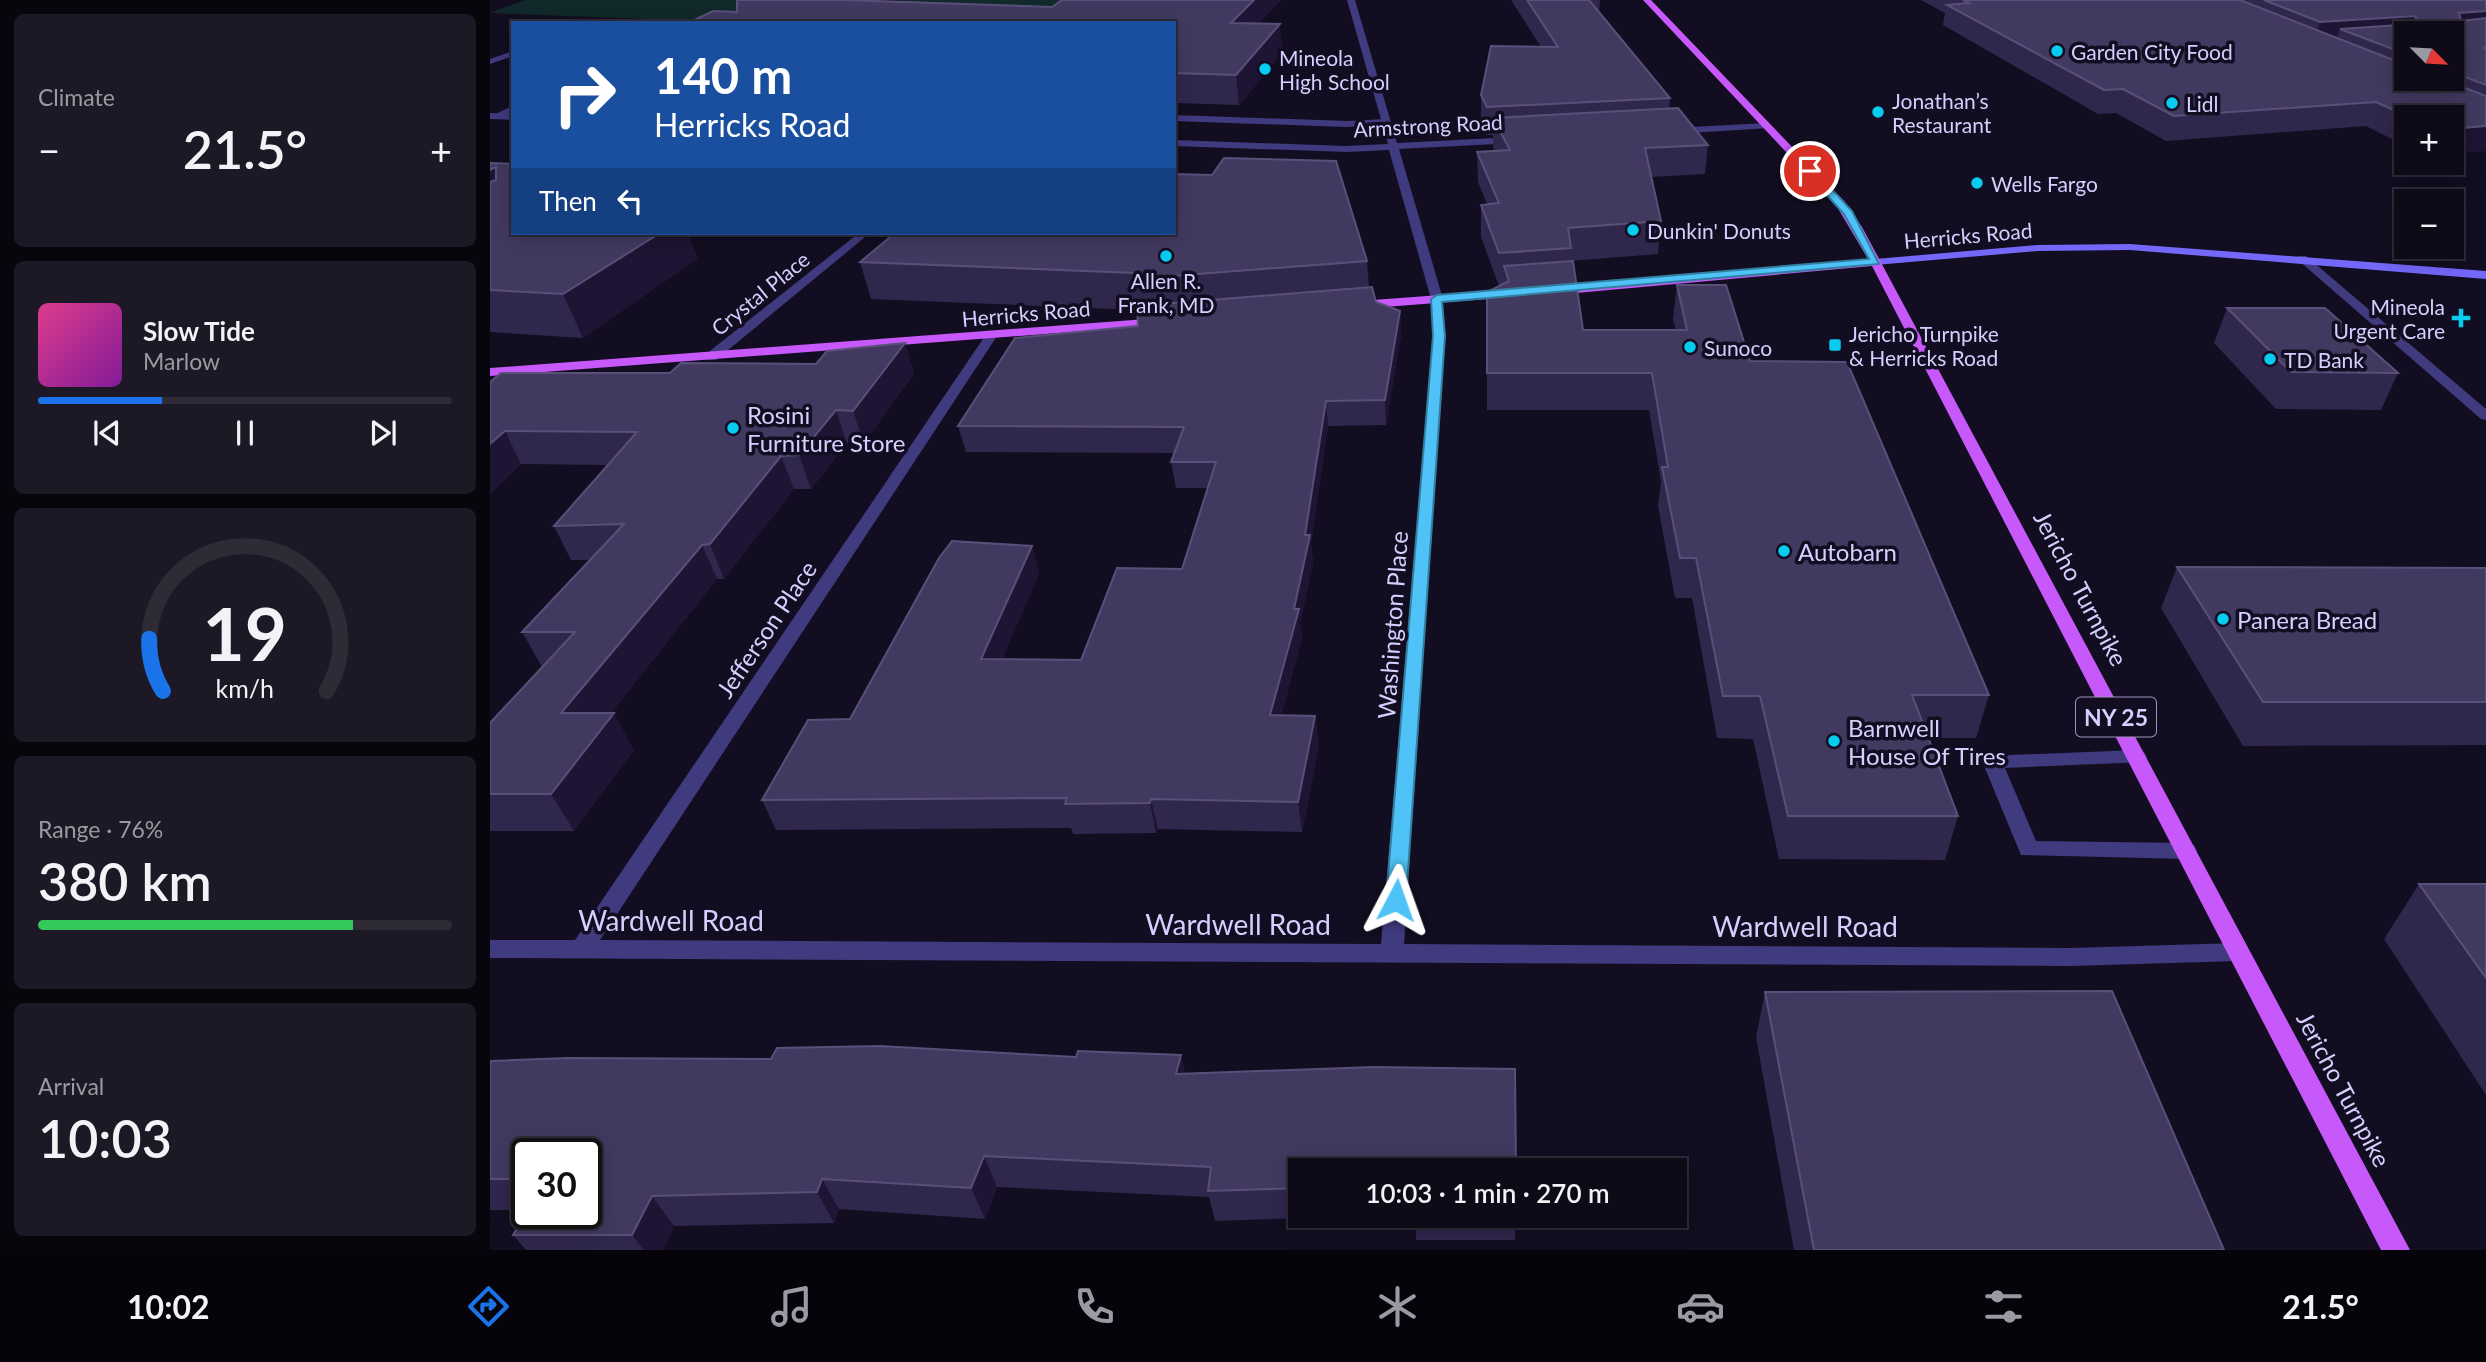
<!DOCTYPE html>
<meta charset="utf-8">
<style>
:root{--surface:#0e0a18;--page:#1c1825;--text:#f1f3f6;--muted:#9b9aa2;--line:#2e2b37;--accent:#1a73e8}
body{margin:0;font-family:Lato,sans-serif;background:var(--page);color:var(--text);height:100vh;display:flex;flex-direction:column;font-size:26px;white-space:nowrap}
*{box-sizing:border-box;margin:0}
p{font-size:23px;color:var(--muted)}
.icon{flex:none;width:38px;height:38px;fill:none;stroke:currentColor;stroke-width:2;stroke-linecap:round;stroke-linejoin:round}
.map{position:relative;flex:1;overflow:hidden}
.panel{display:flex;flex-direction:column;gap:14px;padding:14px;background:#08060d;width:490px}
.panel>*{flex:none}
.banner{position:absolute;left:21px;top:21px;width:665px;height:214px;border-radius:0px;box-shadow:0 4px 18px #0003,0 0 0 2px var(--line);background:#1a4fa0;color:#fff;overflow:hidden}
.needle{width:46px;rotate:114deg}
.tools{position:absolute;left:1904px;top:21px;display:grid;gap:14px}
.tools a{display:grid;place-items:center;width:70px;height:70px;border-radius:0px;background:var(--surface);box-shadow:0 4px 18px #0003,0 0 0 2px var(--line);font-size:35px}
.speed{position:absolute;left:21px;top:1138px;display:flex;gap:14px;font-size:35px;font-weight:700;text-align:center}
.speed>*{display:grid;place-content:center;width:91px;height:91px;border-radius:50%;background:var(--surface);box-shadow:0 4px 18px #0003,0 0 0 2px var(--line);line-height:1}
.speed .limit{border:4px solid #111;border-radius:10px;background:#fff;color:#111}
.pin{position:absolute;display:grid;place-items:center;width:60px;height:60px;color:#fff;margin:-30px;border:4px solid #fff;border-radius:50%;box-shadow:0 2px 7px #0007}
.me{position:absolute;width:77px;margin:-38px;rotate:4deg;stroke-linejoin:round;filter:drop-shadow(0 0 5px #0008)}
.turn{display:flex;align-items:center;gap:24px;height:147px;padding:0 28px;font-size:32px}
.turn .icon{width:91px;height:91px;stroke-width:2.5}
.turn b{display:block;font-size:49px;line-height:60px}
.then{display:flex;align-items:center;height:66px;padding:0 28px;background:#0003;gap:14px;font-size:26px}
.big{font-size:52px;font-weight:600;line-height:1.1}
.panel .tile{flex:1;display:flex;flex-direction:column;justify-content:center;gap:10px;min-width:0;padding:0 24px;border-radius:10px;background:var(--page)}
.panel .dial{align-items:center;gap:0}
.dial svg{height:182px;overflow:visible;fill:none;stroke:var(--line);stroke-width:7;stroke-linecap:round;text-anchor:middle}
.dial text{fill:var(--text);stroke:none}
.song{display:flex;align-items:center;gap:21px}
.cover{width:84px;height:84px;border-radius:10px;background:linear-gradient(135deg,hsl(330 70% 55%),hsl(290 70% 35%))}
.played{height:7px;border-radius:4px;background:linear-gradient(90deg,var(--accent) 30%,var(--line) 30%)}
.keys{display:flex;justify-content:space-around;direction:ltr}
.heat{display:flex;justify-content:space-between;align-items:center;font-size:38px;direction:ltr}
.charge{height:10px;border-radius:5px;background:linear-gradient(90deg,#34c759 76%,var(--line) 0)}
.trip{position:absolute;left:798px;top:1158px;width:399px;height:70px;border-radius:0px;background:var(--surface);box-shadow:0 4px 18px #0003,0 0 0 2px var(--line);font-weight:600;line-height:70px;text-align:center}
.menu{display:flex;height:112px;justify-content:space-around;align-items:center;background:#06040a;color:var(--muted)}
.menu .icon{width:49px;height:49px}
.menu .on{color:var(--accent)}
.menu b{font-size:32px;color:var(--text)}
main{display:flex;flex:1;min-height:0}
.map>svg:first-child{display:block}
</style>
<main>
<section class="panel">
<div class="tile"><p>Climate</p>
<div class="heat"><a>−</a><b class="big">21.5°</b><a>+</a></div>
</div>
<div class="tile">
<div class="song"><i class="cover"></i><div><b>Slow Tide</b><p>Marlow</p></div></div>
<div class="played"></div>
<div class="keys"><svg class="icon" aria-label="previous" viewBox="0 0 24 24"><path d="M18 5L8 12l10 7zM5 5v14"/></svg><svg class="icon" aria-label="pause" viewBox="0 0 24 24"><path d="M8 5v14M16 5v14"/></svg><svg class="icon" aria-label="next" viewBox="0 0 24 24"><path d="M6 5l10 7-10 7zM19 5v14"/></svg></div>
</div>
<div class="tile dial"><svg viewBox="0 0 100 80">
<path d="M14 69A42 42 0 1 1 86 69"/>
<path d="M14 69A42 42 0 0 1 8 46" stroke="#1a73e8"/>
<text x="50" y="56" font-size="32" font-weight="700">19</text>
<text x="50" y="72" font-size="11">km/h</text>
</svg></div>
<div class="tile"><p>Range · 76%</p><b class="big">380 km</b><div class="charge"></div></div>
<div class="tile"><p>Arrival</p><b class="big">10:03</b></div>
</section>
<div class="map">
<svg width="1996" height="1250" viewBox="0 0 1996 1250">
<rect width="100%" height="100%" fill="#120d20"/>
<path fill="#11292a" d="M35 0H602L570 23H263L0 13Z"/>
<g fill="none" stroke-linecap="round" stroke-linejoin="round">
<path fill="#403a7e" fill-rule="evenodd" d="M101 21H166L170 23H97Z
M23 51V56L0 64V59Z
M23 106V112L6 119 1 116Z
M684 115 857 121 895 119 900 122 895 125 857 127 684 121Z
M1647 750 1654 752 1657 757 1654 762 1515 768 1546 841 1696 843 1704 845 1707 851 1704 857 1696 859 1531 855 1492 761 1495 756Z"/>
<path fill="#403a7e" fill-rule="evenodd" d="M857 0H865L907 143 1025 137 1030 140 1025 143 909 149 953 299 955 336 914 944 1581 948 1748 943 1756 945 1759 952 1756 959 1748 961 1581 966 0 958V940H85L495 336 501 332 507 336 110 940 891 944 943 336 941 299 899 150 856 152 684 146V140L856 146 898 144Z
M0 113 23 114V120L0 119Z
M1277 123 1280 124V128L1183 134 1178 131 1183 128Z
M369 233H380L226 360H216V354Z
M1808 256H1816L1996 409V420L1991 419 1808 260Z"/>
<path fill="#7468fb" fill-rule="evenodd" d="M1640 244 1996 271V279L1640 250 1548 251 1385 265 1379 262 1385 259 1548 245Z"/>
<path fill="#c758fa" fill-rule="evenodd" d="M1153 0H1161L1354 201 1372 227 1920 1250H1891L1382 266 1064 295 1058 291 1064 287 1378 259 1346 205Z
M1019 290 1025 294 1023 297 869 309 863 305 869 301Z
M670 318 674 319V325L0 376V368Z"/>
</g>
<path fill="#30274d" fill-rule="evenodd" d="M247 0H414L410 2 562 7 572 0H791L768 24 793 52 749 105 684 103V23L247 12Z
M1021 0H1110L1109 12 1180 98 1179 109 1218 145 1215 174 1161 177 1171 221 1168 254 1080 261 1093 330H1186L1183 319 1187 285 1260 361 1499 695 1486 738H1439L1468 816 1455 860 1289 859 1263 739 1227 738 1202 598H1185L1168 506 1171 481 1159 410H997V292L1009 286 991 237V205L997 204 988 182 987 152 1005 151 1003 147V135H997L991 123V95L1051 47Z
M1431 0H1996V151L1962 153V117H1916V146L1876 126 1676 141 1626 113 1608 114 1453 25 1455 13ZM1916 33H1962V79H1916Z
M0 163 208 258 93 338 0 332Z
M877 261 879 287 886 302 910 311 911 335 896 425 838 426 821 543 823 563 810 623 812 638 791 716H825L829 745 812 832 668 829 666 833 583 834 581 828 286 830 272 800 360 719 542 546 549 574 512 659 591 660 692 569 718 488H686L681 462 684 453 476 452 468 426 648 326 647 310 381 299 370 262Z
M1737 308 1908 373 1891 410 1786 409 1724 343Z
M415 343 424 374 374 443H357L321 489H304L234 579H227L121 713 144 750 84 831H0V723L52 667 32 632 100 560H81L64 526 118 465 31 464 0 494V382L180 373 326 364Z
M1687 567 1996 568V745L1753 746 1671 608Z
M1929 884H1996V1095L1894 939Z
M1275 992 1734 1250H1304L1266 1037Z
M691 1055 695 1073 810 1171V1216H867L725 1221 719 1197 507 1187 495 1219 349 1209 344 1223 184 1226 173 1250H36L23 1235 96 1213 37 1153V1210H0V1061Z
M925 1216H1026L1025 1240H926Z"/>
<path fill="#1d1533" d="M356 0H414L370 23Z
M764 0H791L744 50 741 23Z
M1996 11V31L1962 34 1969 13Z
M1926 16 1919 33 1850 29 1846 42 1822 43 1830 22Z
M790 24 793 52 749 105 746 75Z
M1996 126V151L1962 153V129Z
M0 163 6 167 23 204 0 217Z
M135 233H198L208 258 93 338 73 294Z
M910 311 911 335 896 425 895 400Z
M415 343 424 374 374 443 363 411Z
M836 401 838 426 821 543 823 563 810 623 812 638 784 745 780 715 804 609Z
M346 410 357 443 321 489 309 455Z
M15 431 31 464 0 494V444Z
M291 456 304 489 234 579 220 544Z
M212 545 227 579 92 750 71 713Z
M542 546 549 574 500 688 491 659Z
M124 713 144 750 84 831 61 794Z
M825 716 829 745 812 832 808 802Z
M661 799 668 829 666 833 660 803Z
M691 1055 699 1087 686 1074Z
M494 1156 507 1187 495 1219 481 1188Z
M332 1179 349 1209 344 1223 327 1192Z
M162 1196 184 1226 173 1250H154L142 1235Z"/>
<path fill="#423960" stroke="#595079" stroke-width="2" d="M247 0H356H355L562 7 572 0H764L741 23 790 24 746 75 684 73V23H198L223 11 247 12Z
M1037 0H1099L1180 98 997 107 991 95 1001 46 1068 47Z
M1473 0H1750L1916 65V79H1952L1996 96V126L1962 129V117H1919L1886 102 1684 116 1633 89 1614 90 1457 5 1479 3Z
M1774 0H1996V11L1969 13 1971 21 1996 18V48H1993L1996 49V85L1962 72V33H1916V54L1850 29 1925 24 1926 16 1830 22Z
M1188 108 1218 145 1155 148 1171 221 1078 228 1081 248 1009 253 991 205 1009 203 987 152 1020 150 1003 118Z
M734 158 846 161 877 261 644 279V273L370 262 405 233H684V174L722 175Z
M0 163 23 164V233H170L73 294 0 290V182L6 180V167L0 170Z
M1083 261 1093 330H1197L1187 285H1236L1260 361 1357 362 1499 695H1422L1468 816H1298L1270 696H1233L1206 558H1190L1172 467H1178L1162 373H997V292L1019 281 1014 266Z
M882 287 886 302 910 311 895 400 836 401 815 535H820L804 609H809L780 715 825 716 808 802 661 799 660 803 575 804 577 798 272 800 318 720 360 719 449 558 462 541 542 546 491 659 591 660 627 568 692 569 726 462H681L694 427 468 426 525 338 648 326 647 306Z
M1737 308H1835L1908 373 1801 372Z
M415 343 363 411 346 410 309 455 291 456 220 544 212 545 71 713H124L61 794H0V723L85 632H32L134 524 64 526 147 432 15 431 0 444V382L11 373H180L191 363 326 364 337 351Z
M1687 567 1996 568V702H1773Z
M1929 884H1996V978Z
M1622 991 1734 1250H1324L1275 992Z
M390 1046 586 1057 588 1051 691 1055 686 1074 884 1067 1025 1069 1026 1171H810V1188L718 1191 721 1167 494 1156 481 1188 332 1179 327 1192 162 1196 142 1235H23L37 1211V1213H96V1153H37V1179H0V1061L78 1058 281 1059 287 1048Z"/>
<path fill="#4fc3f7" stroke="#337fa1" stroke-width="2" d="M1317 169H1323L1362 211 1389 264 952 302 955 336 916 900 913 906H899L896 900 943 336 941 299 947 295 1379 259 1354 214 1317 173Z"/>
<g fill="#07ccf0" stroke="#120d20" stroke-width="2.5">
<circle cx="1567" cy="51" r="7"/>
<circle cx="775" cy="69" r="7"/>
<circle cx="1682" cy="103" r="7"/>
<circle cx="1388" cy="112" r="7"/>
<circle cx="1487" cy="183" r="7"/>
<circle cx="1143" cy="230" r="7"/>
<circle cx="676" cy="256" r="7"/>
<path d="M1967.5 307.5h7v7h7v7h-7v7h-7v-7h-7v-7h7z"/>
<rect x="1338" y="338" width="14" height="14" rx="3.5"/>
<circle cx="1200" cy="347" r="7"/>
<circle cx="1780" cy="359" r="7"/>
<circle cx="243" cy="428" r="7"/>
<circle cx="1294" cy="551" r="7"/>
<circle cx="1733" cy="619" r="7"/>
<circle cx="1344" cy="741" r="7"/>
</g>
<g text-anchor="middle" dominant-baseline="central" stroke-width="7" stroke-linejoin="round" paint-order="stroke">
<g font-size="21" fill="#d6cefe" stroke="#120d20" text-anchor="start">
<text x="1581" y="51">Garden City Food</text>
<text x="789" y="57">Mineola<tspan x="789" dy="24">High School</tspan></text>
<text x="1402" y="100">Jonathan’s<tspan x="1402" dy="24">Restaurant</tspan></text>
<text x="1696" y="103">Lidl</text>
<text x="1501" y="183">Wells Fargo</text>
<text x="1157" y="230">Dunkin' Donuts</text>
<text x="676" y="280" text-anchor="middle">Allen R.<tspan x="676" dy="24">Frank, MD</tspan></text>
<text x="1955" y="306" text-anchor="end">Mineola<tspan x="1955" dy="24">Urgent Care</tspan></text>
<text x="1359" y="333">Jericho Turnpike<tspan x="1359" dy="24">&amp; Herricks Road</tspan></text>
<text x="1214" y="347">Sunoco</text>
<text x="1794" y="359">TD Bank</text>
</g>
<g font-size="21" fill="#d6cefe" stroke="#120d20">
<text transform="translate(938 125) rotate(-3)">Armstrong Road</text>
<text transform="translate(1478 235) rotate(-5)">Herricks Road</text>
<text transform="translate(270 293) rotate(-39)">Crystal Place</text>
<text transform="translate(536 313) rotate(-5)">Herricks Road</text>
</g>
<rect fill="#120d20" stroke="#9b94bb" stroke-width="2" x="1586" y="697.5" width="80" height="39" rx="5"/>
<g font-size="23" font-weight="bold" fill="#d6cefe">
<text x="1626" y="717">NY 25</text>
</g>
<g font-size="24" fill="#d6cefe" stroke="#120d20" text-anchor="start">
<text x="257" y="414">Rosini<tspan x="257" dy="28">Furniture Store</tspan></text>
<text x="1308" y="551">Autobarn</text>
<text x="1747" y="619">Panera Bread</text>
<text x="1358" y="727">Barnwell<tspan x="1358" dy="28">House Of Tires</tspan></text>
</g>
<g font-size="24" fill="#d6cefe" stroke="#120d20">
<text transform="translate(1591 588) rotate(62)">Jericho Turnpike</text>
<text transform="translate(902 625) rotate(-86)">Washington Place</text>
<text transform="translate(276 629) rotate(-56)">Jefferson Place</text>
<text transform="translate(1854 1089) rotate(62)">Jericho Turnpike</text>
</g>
<g font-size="28" fill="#d6cefe" stroke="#120d20">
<text x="181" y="920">Wardwell Road</text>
<text x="748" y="924">Wardwell Road</text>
<text x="1315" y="926">Wardwell Road</text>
</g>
</g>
</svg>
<div class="tools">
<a><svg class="needle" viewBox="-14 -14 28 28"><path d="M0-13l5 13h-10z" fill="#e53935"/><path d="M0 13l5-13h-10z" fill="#9b9aa2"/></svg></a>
<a>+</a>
<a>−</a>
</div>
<div class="speed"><div class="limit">30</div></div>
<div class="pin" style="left:1320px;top:171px;background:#d93025"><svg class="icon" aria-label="arrive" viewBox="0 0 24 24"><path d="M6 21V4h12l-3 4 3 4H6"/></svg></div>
<svg class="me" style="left:906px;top:900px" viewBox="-20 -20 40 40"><path d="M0-17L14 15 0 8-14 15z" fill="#4fc3f7" stroke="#fff" stroke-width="4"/></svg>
<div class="trip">10:03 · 1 min · 270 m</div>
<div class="banner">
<div class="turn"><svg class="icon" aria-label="right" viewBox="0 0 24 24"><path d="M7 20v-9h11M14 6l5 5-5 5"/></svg><div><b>140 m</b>Herricks Road</div></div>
<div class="then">Then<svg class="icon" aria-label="left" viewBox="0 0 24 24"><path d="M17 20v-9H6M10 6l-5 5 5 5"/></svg></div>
</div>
</div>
</main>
<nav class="menu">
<b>10:02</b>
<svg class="icon on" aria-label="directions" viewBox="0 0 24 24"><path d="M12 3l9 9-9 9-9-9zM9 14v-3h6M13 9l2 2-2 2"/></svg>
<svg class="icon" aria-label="music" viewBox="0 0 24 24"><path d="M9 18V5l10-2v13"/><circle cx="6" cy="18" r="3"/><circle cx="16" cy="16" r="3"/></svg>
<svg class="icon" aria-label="phone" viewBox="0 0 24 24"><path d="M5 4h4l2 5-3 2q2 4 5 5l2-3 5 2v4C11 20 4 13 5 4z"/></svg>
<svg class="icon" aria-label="climate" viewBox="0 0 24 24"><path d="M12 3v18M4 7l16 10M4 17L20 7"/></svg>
<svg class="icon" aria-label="car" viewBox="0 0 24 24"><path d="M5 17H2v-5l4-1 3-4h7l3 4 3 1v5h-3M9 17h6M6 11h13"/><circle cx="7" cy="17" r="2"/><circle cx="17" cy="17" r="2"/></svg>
<svg class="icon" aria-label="filters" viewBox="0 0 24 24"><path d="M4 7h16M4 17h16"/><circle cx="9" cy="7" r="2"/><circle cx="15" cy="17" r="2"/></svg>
<b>21.5°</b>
</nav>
